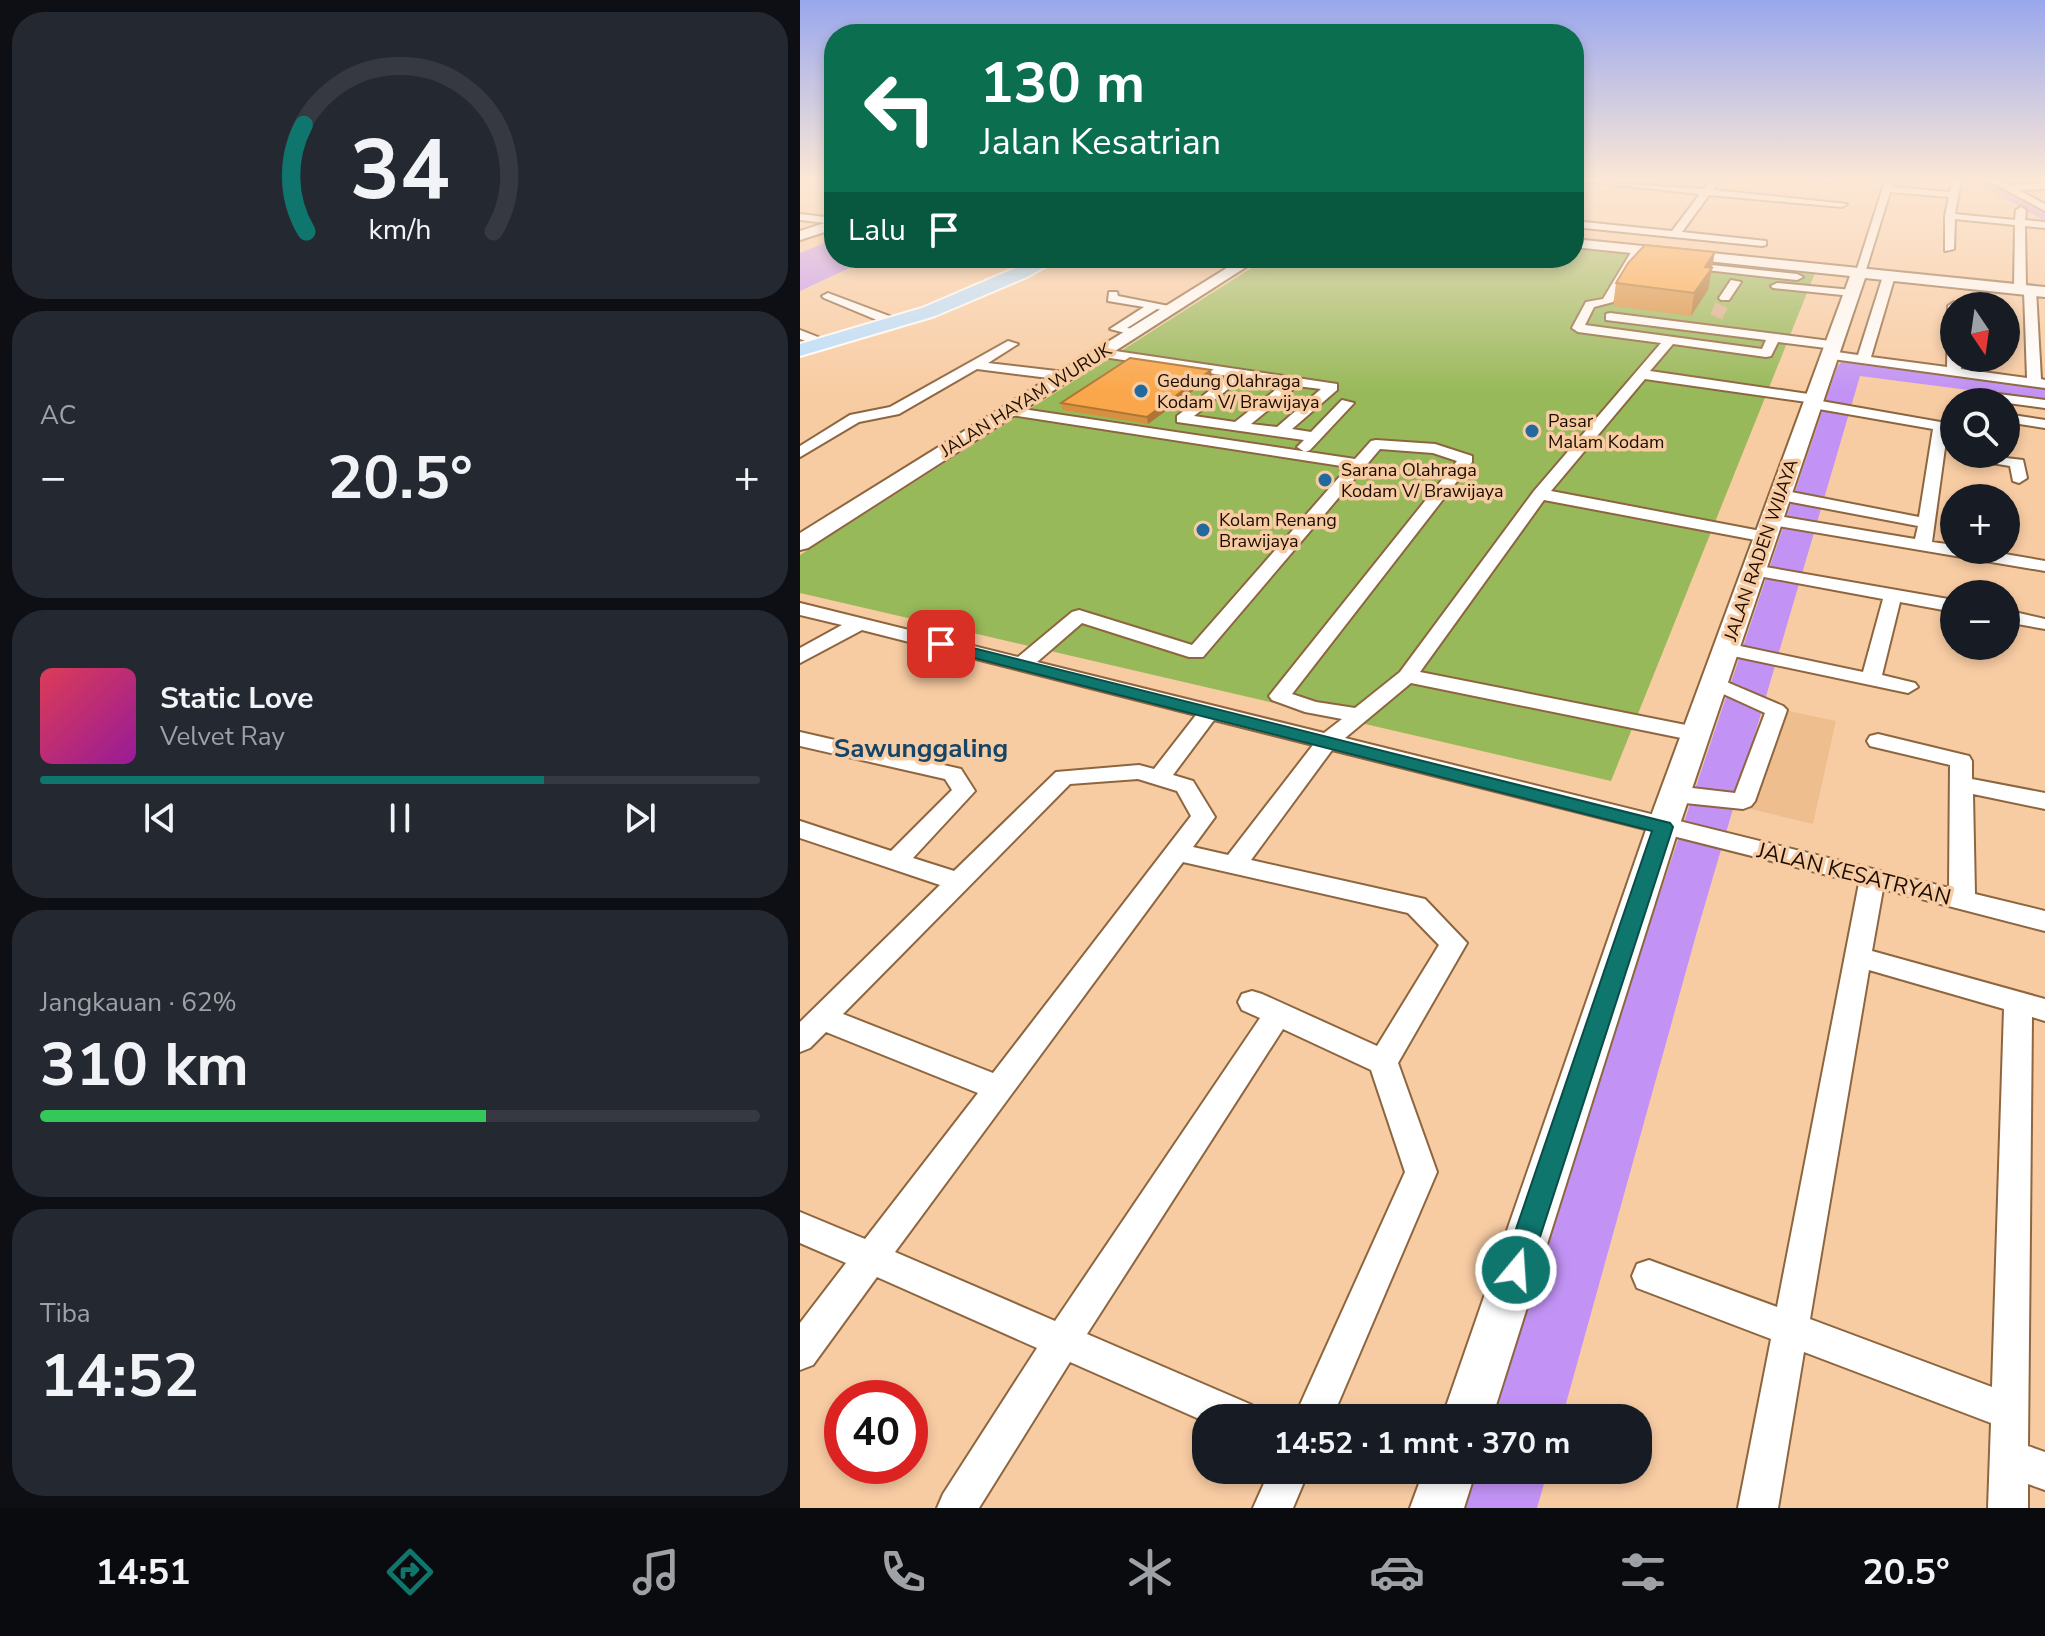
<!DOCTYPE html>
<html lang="id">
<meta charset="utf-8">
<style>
:root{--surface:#171b24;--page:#242831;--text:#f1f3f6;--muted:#9ea1a6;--line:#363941;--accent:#0f766e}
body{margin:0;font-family:"Nunito Sans",sans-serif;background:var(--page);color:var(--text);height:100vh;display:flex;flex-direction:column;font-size:30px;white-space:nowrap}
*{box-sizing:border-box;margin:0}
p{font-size:26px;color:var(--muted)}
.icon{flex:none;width:44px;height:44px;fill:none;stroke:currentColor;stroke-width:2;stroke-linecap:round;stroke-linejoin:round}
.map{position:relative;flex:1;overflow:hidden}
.sheet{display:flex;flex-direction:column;gap:12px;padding:12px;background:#0d0f14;width:800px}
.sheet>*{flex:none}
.hud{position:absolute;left:24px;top:24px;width:760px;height:244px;border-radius:32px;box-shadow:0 4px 12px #0003;background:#0b6e4f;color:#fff;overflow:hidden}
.needle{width:52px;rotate:167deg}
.fabs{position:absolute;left:1140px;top:292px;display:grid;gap:16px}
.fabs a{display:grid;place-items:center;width:80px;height:80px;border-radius:50%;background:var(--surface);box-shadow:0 4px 12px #0003;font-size:40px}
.speed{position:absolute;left:24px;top:1380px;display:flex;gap:16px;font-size:40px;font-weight:700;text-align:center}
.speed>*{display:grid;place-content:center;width:104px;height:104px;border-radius:50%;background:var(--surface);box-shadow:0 4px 12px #0003;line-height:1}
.speed .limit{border:12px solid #d22;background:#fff;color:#111}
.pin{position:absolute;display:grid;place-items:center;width:68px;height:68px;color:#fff;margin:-34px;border-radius:16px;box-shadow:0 4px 12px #0006}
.me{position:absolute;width:88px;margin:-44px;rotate:18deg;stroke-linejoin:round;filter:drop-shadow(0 0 6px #0008)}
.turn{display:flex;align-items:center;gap:28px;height:168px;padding:0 24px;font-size:36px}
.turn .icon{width:104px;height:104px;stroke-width:2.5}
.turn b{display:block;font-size:56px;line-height:68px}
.then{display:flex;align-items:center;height:76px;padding:0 24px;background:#0003;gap:16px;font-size:30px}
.big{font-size:60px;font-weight:700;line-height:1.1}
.sheet .widget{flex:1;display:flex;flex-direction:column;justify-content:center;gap:12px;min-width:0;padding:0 28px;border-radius:32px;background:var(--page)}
.sheet .dial{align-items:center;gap:0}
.dial svg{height:208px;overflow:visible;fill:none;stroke:var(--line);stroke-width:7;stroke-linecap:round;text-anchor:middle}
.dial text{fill:var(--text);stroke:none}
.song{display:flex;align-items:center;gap:24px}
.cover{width:96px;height:96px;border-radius:12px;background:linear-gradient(135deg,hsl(350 70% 55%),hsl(300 70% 35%))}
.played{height:8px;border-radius:4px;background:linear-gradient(90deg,var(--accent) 70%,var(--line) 70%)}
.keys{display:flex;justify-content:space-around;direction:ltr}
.heat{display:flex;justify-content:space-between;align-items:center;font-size:44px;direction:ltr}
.charge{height:12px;border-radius:6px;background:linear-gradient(90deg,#34c759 62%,var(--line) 0)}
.trip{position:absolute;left:392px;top:1404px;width:460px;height:80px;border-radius:32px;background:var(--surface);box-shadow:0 4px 12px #0003;font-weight:700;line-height:80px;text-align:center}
.menu{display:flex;height:128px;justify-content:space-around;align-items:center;background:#090b0e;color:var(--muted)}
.menu .icon{width:56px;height:56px}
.menu .current{color:var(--accent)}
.menu b{font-size:36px;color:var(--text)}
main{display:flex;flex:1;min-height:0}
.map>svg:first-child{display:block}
</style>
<main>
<section class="sheet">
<div class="widget dial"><svg viewBox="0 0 100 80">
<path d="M14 69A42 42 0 1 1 86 69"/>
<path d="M14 69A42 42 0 0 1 13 28" stroke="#0f766e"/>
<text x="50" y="56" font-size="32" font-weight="700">34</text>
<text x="50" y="72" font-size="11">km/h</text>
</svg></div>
<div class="widget"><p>AC</p>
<div class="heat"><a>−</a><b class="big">20.5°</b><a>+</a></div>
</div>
<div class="widget">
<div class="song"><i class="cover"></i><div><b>Static Love</b><p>Velvet Ray</p></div></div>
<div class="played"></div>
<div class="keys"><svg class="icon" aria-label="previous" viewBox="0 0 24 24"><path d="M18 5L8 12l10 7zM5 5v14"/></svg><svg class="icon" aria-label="pause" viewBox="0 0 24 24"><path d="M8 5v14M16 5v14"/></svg><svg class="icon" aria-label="next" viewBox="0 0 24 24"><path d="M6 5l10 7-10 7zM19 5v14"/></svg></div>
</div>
<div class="widget"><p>Jangkauan · 62%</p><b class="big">310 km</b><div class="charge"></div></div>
<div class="widget"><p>Tiba</p><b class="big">14:52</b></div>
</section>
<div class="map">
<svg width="1245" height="1508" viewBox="0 0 1245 1508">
<rect width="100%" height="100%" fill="#f8cca3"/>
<path fill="#efbe8f" d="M975 708 1036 721 1013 824 946 808Z"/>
<path fill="#98b95a" d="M774 247 1015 273 811 781 0 593V555L467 258H774Z"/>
<path fill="#c293f5" d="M34 239V258H71L0 291V253Z"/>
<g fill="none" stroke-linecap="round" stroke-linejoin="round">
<path fill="#c293f5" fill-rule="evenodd" d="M1173 181H1195L1245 208V221Z
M1050 359 1245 384V400L1060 376 896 935 762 1418H692L846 935 1037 367 1041 362Z
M674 1470H748L737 1508H663Z"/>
<path stroke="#d7af8b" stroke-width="13" stroke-dasharray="13 6" stroke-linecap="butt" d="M916 317 925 298"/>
<g stroke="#8d663f" stroke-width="4">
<path id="street" d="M779 181 904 189 910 181H918L913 190 1047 204 1042 207 909 195 882 232 966 241V245L962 246 774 227V221L872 231 900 194Z
M1020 181H1028L1029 182 1024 185Z
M1085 181H1093L1092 187 1150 192 1153 181H1161L1155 214 1215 220 1216 210 1221 207 1226 210 1225 220 1245 222V228L1225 226 1226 288 1236 290 1241 379 1245 380V388L1025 358V352L1030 351 1058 355 1083 276 1089 273 1095 276 1071 357 1147 367 1148 306 1154 302 1160 306H1154V358H1161V369L1227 378 1224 291 1214 289 1215 225 1155 219 1154 249 1145 251V216L1149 197 1090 192 1065 273 1055 275Z
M1190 181H1201L1209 185 1245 183V189L1218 190 1245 204V211Z
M0 214 34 218V224L0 220Z
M838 246 843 249 813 302 794 307 785 325 962 349 966 340 806 320V314L810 313 1038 342V348L1034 349 978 342 971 356 966 357 873 344 850 371 1015 395 1020 396 1021 401 1146 423 1148 426 1132 542 1154 545V550H1181L1245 561V571L972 525 964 520 972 515 1115 539 1118 526 981 500 973 495 981 490 1119 517 1133 429 1013 408 1008 407 1007 402 845 379 751 491 966 532 972 533 975 537 972 541 966 542 744 500 620 672 896 727 904 729 907 734 904 739 896 741 611 683 545 738 1149 888 1150 765 1070 746 1067 741 1070 736 1078 734 1169 756 1172 761V779L1245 793V809L1173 794 1175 894 1245 911V931L1083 889 1072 951 1245 999V1021L1232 1017 1228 1446 1245 1452V1490L1228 1484V1508H1188L1191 1423 1004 1352 978 1508H938L971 1339 837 1288 832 1276 837 1264 849 1260 977 1307 1059 883 532 750 451 860 625 899 667 943 598 1063 637 1172 532 1418H494L605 1172 571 1070 483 1029 287 1334 452 1405 458 1418H406V1422L270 1362 179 1508H137L143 1494 237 1348 77 1277 13 1365 0 1370V1323L46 1263 0 1243V1212L65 1239 178 1093 26 1032 10 1048 0 1052V1022L140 885 0 838V821L91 851 152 790 145 779 0 746V732L161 769 175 791 113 858 154 871 256 772 339 765 354 769 396 715 62 630 0 663V648L42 625 0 615V603L218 657 272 612 279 610 392 645 548 467 204 414V408L209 407 555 459 571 441 576 440 635 444 672 456V462L492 694 516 702 555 708 600 672 734 491 861 343 778 332 772 328 786 302 803 299 833 249ZM580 449 633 453 657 461 469 696 472 700 505 712 542 719 524 733 237 662 282 623 389 657H403ZM414 720 513 745 428 855 393 847 415 817 393 781 373 775ZM338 779 377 791 391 816 193 1073 43 1014 270 784ZM383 862 608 913 639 945 577 1046 462 994 452 991 442 994 438 1002 442 1010 460 1018 255 1321 95 1252ZM1069 970 1204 1009 1192 1387 1010 1319Z
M78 258H92L82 263 78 262Z
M883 262 997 274 1003 277 997 280 879 267V263Z
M931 280 941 282 929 300H921L919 298Z
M977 283 1052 290 1058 293 1052 296 973 288 971 286Z
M309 292H317L318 296 379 308 373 312 357 309 327 328 337 330V336L310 329 344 307 308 301Z
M28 293 92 317 94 320 84 323 24 298 22 296Z
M0 330 18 337 20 340 14 344 0 339Z
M208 341 218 344 188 363 265 372 272 376 265 380 177 369 99 414 59 422 0 457V446L50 415 90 407Z
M302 349 537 384V390L492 429 511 432 542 400 554 403 510 450 505 452 497 447 504 440 377 422V416L428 376 297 356 296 353ZM442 378 483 384 435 422 394 416ZM497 386 521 389 477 427 451 424Z
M1198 394 1245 400V408L1193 401V395Z
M1206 414 1245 420V428L1206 422Z
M1154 452 1223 460 1227 478 1219 483 1213 481 1210 466 1155 457Z
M954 565 1154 600V612L1100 602 1082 675 1115 683 1118 687 1108 693 919 653 916 649 926 643 1063 672 1083 599 948 574 945 570 948 566Z
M1206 610 1245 619V629L1206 622Z
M915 677 983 706 987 710 955 801 951 806 943 809 875 802 867 799 864 794 867 789 875 786 935 793 965 713 908 687 905 683Z
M470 1470H509L493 1508H453Z"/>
</g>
<g stroke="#8d663f" stroke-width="4">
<path id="secondary" d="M34 220V229L0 240V231Z
M774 239 1245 287V297L1065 278 879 827 692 1418H642L847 827 1050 276 774 247Z
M443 258H460L8 548 0 550V533Z
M624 1470H676L664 1508H610Z"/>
</g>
<g stroke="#fff" stroke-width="4">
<path id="primary" d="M239 258H260L227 277 135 316 0 356V344L122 308Z"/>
</g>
<use href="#street" fill="#fff" fill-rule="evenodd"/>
<use href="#secondary" fill="#fff" fill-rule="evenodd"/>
<use href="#primary" fill="#b9dfff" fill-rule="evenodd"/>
</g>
<path fill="#d79040" d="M912 274 910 276 908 290 891 316 813 306 816 283Z
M412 377 348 424 262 410 261 403Z"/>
<path fill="#af7534" d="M915 252 908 290 891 316 894 293 905 267Z
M411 370 412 377 348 424 347 417Z"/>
<path fill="#faa74b" stroke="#af7534" stroke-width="2" d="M845 245 915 252 905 267 912 268 894 293 816 283 828 263Z
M330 358 411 370 347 417 261 403Z"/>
<linearGradient id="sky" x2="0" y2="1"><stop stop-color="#99a7ed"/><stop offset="0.46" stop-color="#fce8d6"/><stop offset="1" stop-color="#fce8d6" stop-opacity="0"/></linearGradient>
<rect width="1245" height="392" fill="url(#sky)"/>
<path fill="#0f766e" stroke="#0a4d48" stroke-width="2" d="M141 640 870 823 873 827 726 1280 716 1284 706 1280 702 1270 852 831 135 648V641Z"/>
<g fill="#23699d" stroke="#f8cca3" stroke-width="3">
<circle cx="341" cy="391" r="8"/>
<circle cx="732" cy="431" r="8"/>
<circle cx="525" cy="480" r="8"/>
<circle cx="403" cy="530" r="8"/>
</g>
<g text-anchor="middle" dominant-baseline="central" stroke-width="7" stroke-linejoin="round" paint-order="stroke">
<g font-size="18" fill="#1c0d01" stroke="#f8cca3" text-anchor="start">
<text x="357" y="381">Gedung Olahraga<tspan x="357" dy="21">Kodam V/ Brawijaya</tspan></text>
<text x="748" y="421">Pasar<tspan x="748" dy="21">Malam Kodam</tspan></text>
<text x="541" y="470">Sarana Olahraga<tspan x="541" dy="21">Kodam V/ Brawijaya</tspan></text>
<text x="419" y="520">Kolam Renang<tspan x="419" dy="21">Brawijaya</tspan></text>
</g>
<g font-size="18" fill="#1c0d01" stroke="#f8cca3">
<text transform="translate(226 400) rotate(-32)">JALAN HAYAM WURUK</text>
<text transform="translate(961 550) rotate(-71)">JALAN RADEN WIJAYA</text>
</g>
<g font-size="22" fill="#1c0d01" stroke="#f8cca3">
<text transform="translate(1054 874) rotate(14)">JALAN KESATRYAN</text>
</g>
<g font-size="26" font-weight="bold" fill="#144468" stroke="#f8cca3">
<text x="121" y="748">Sawunggaling</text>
</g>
</g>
</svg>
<div class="fabs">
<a><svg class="needle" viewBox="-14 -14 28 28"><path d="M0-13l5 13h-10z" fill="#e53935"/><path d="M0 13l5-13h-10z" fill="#9ea1a6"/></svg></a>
<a><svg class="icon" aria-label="search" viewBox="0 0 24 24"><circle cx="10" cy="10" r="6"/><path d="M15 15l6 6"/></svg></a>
<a>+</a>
<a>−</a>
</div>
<div class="speed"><div class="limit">40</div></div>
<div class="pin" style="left:141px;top:644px;background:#d93025"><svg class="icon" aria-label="arrive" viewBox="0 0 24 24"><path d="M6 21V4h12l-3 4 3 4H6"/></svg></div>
<svg class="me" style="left:716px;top:1270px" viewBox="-20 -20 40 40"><circle r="17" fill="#0f766e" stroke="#fff" stroke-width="3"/><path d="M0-11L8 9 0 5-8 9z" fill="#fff"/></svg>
<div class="trip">14:52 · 1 mnt · 370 m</div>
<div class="hud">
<div class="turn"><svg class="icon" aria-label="left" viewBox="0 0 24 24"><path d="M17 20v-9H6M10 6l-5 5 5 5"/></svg><div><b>130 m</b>Jalan Kesatrian</div></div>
<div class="then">Lalu<svg class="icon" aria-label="arrive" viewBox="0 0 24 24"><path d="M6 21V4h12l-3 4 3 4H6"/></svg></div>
</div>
</div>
</main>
<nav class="menu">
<b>14:51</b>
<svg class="icon current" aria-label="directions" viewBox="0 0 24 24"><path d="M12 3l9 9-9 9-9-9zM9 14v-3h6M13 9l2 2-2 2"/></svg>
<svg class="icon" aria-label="music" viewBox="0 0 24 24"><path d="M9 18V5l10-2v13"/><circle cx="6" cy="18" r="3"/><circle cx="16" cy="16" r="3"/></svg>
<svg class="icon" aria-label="phone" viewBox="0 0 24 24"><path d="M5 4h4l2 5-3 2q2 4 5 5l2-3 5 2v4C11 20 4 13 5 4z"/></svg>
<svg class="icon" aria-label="climate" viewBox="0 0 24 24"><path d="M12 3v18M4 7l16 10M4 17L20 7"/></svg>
<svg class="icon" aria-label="car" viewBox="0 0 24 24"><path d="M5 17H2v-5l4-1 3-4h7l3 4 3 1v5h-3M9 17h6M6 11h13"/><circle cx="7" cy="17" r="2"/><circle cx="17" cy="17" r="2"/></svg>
<svg class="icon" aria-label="filters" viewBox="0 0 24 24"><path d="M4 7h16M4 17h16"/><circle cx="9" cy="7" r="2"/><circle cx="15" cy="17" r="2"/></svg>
<b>20.5°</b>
</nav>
